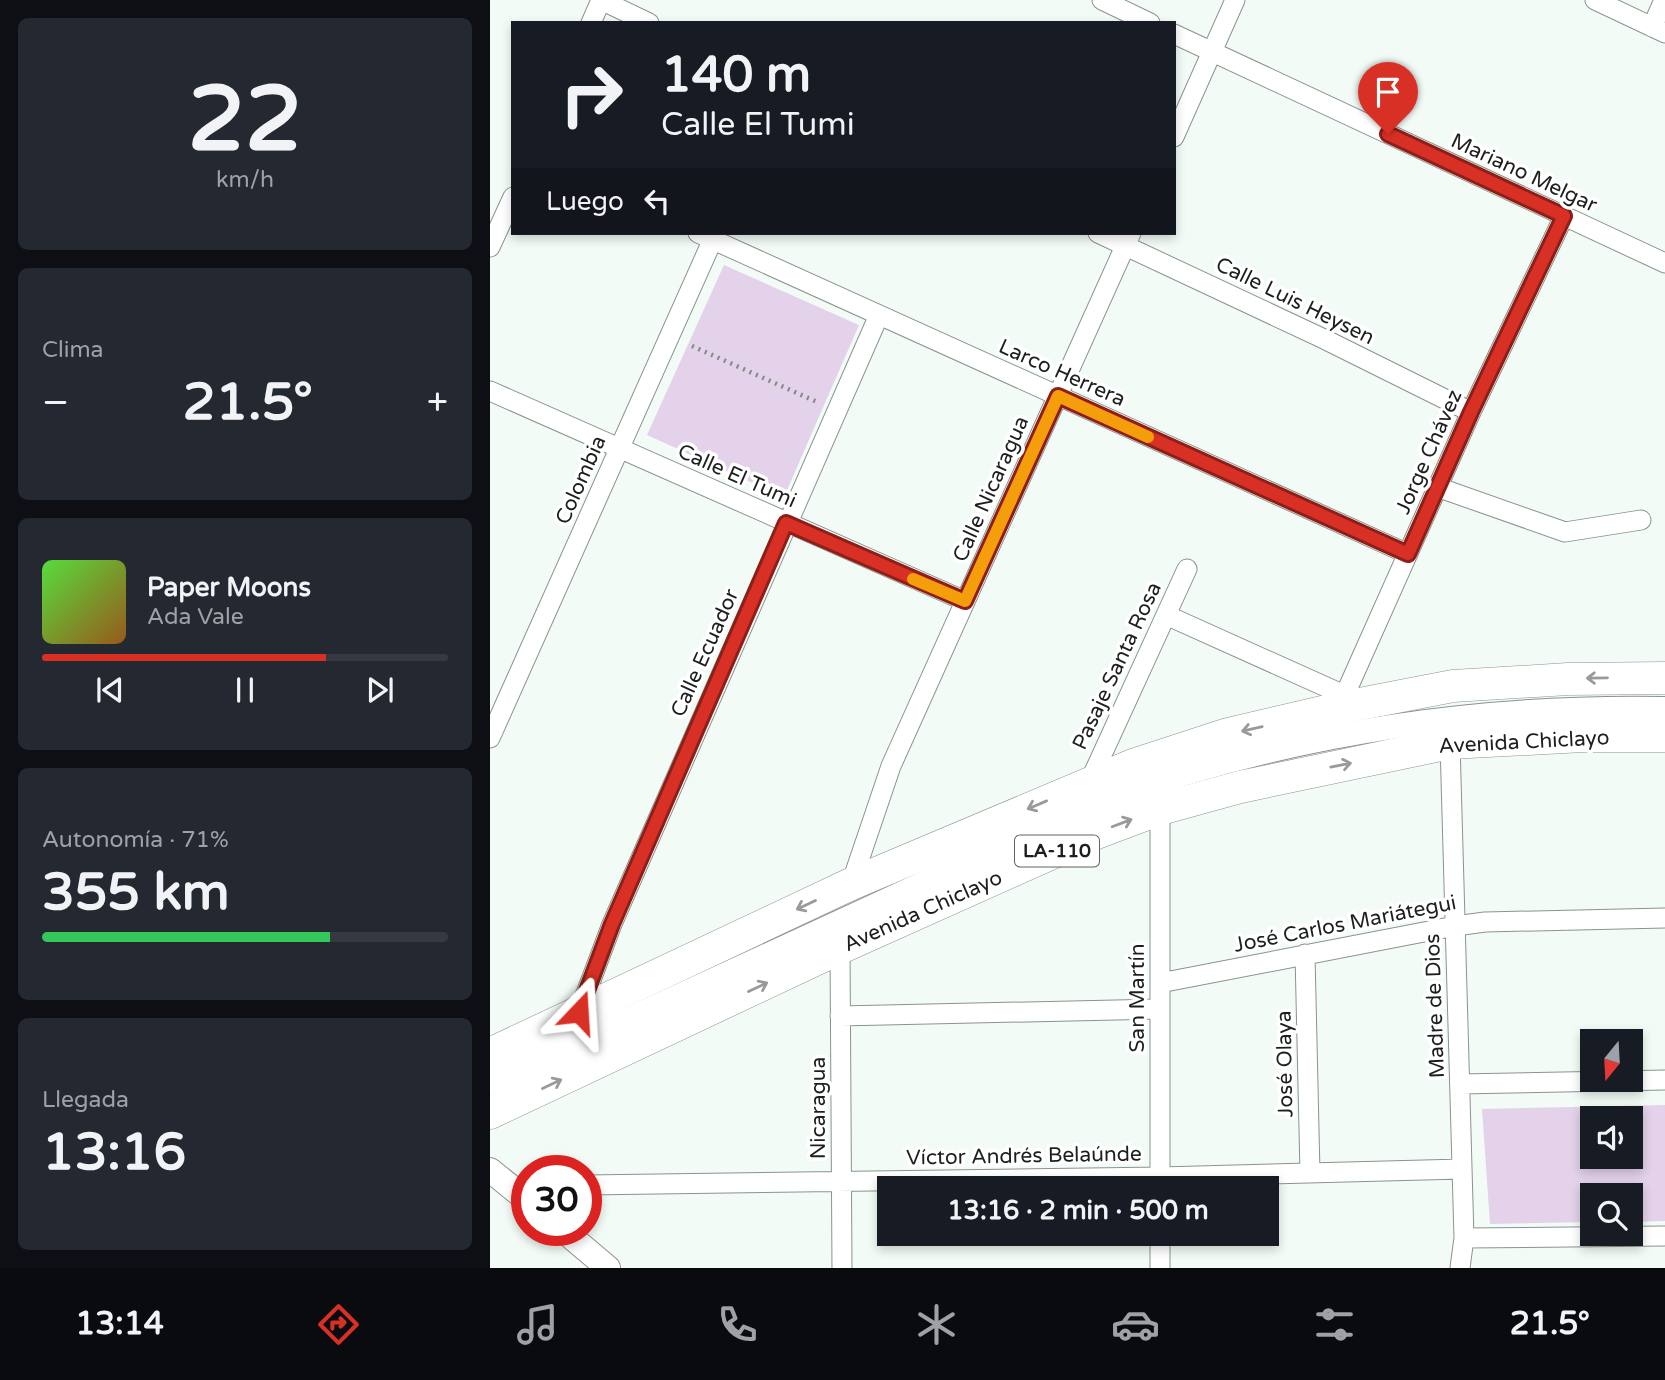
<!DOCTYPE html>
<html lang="es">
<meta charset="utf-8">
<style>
:root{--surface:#171b24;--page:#242831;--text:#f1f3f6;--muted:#9ea1a6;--line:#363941;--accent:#d93025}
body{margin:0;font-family:"Varela Round",sans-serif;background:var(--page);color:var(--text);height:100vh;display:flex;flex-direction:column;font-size:26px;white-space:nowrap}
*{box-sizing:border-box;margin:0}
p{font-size:23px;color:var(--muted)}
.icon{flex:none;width:38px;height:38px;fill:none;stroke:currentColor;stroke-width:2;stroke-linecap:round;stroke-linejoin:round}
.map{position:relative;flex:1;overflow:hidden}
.side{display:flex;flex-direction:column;gap:18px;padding:18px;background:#0d0f14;width:490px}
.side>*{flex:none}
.guide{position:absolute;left:21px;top:21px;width:665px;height:214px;border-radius:0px;box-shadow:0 4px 10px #0003;background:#171b24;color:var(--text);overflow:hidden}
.needle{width:46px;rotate:198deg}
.tools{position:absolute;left:1090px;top:1029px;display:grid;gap:14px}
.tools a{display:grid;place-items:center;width:63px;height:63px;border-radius:0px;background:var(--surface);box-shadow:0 4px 10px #0003;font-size:35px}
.speed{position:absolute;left:21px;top:1155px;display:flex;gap:14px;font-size:35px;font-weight:700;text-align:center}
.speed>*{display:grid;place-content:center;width:91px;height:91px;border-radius:50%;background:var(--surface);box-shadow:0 4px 10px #0003;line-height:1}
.speed .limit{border:10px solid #d22;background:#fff;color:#111}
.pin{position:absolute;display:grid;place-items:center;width:60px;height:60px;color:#fff;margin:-72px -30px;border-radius:50% 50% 50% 0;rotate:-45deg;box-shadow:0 0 7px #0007}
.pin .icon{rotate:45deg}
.me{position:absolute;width:77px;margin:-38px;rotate:20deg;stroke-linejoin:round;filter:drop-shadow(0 0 5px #0008)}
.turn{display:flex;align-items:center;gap:24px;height:147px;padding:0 35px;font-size:32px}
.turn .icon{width:91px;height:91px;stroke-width:2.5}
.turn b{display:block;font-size:49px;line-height:60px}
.then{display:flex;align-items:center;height:66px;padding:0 35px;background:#0003;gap:14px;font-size:26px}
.big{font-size:52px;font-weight:700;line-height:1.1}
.side .tile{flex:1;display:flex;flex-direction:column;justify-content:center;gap:10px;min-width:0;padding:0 24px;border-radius:10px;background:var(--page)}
.side .dial{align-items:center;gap:0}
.dial b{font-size:91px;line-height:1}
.song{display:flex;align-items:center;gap:21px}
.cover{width:84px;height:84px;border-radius:10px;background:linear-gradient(135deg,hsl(110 70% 55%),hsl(30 70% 35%))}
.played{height:7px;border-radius:4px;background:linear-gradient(90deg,var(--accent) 70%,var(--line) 70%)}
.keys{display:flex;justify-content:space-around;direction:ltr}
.heat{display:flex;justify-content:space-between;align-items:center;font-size:38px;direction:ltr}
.charge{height:10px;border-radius:5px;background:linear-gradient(90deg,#34c759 71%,var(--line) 0)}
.trip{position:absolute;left:387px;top:1176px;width:402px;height:70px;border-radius:0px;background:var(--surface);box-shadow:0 4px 10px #0003;font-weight:700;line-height:70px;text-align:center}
.dock{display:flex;height:112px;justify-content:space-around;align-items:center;background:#090b0e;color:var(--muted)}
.dock .icon{width:49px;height:49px}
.dock .selected{color:var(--accent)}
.dock b{font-size:32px;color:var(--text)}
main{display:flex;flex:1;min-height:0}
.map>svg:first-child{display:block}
</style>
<main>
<section class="side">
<div class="tile dial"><b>22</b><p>km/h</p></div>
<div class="tile"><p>Clima</p>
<div class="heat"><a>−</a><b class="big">21.5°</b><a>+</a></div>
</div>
<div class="tile">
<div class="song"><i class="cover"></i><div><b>Paper Moons</b><p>Ada Vale</p></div></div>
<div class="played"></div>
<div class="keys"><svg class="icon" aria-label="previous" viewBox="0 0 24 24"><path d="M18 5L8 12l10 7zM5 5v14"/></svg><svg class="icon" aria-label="pause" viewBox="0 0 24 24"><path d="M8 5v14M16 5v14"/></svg><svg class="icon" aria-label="next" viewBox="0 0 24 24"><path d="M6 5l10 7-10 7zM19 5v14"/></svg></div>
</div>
<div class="tile"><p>Autonomía · 71%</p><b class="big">355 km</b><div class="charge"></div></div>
<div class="tile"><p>Llegada</p><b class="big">13:16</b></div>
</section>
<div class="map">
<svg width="1175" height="1268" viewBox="0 0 1175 1268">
<rect width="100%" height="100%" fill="#f2fbf5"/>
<path fill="#e3d2ea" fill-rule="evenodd" d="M234 265 369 325 294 497 157 435Z
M1175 1105V1221L1141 1222V1195H1102V1222L1000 1224 992 1109ZM1102 1118H1141V1157H1102Z"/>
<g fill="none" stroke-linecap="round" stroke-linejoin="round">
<g stroke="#8b938e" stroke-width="21">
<path id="minor" d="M111 0 159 23
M612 0 660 23
M1105 0 1175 33
M101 23 111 0
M1162 27 1174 0
M684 34 1175 263
M684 137 745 0
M208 233 918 554
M608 233 834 339 981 412
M0 247 23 197
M0 391 475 601
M947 487 1075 532 1151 520
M676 615 854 695
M849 708 981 412 1074 216
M0 738 223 239
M960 743 974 1238 970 1268
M599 783 697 569
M670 809V1188
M361 884 401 766 641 233
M350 948 352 1268
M815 954 820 1173
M670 983 965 926 995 922 1175 918
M89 1012 122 924 389 315
M350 1016 670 1009
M970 1084 1175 1080
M96 1185 670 1177 972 1169
M670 1234V1268
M974 1238 1175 1236"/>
</g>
<g stroke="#8b938e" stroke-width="26">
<path id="tertiary" d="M0 1083 539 835C589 813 640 790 692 774 848 727 1012 706 1175 709
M0 1170 37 1200
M73 1230 118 1268"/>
</g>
<g stroke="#8b938e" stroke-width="33">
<path id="primary" d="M0 1054 361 884 643 765 738 734 849 708 963 686 1078 679 1175 678
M0 1113 350 948 609 832 670 809 750 787 960 743 1093 736H1175"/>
</g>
<path stroke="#858a87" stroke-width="4.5" stroke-dasharray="2 5" stroke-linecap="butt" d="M202 346 327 402"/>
<use href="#minor" stroke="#fff" stroke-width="19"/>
<use href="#tertiary" stroke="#fff" stroke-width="24"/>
<use href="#primary" stroke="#fff" stroke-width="32"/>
</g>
<defs><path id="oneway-shaft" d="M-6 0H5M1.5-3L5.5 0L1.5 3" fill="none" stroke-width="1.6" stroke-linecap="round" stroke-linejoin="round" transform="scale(1.75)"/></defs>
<g stroke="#999a99">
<use href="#oneway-shaft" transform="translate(1107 678) rotate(179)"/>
<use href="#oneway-shaft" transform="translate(762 729) rotate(167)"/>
<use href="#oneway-shaft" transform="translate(851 765) rotate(-11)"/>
<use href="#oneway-shaft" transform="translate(547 805) rotate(157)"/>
<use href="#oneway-shaft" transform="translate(632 823) rotate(-21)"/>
<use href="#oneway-shaft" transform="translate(316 905) rotate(155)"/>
<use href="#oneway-shaft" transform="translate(268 987) rotate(-25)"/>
<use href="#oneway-shaft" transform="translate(62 1084) rotate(-25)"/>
</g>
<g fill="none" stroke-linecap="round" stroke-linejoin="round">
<g stroke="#8d1f18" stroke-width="18">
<path id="route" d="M89 1012 122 924 296 523 475 601 568 396 918 554 981 412 1074 216 898 134"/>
</g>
<use href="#route" stroke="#d93025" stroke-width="12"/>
<path stroke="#f59e0b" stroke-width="12" d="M423 579 475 601 568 396 658 437"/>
</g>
<g text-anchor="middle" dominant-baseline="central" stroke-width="7" stroke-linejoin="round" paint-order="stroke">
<rect fill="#fff" stroke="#606261" stroke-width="2" x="525" y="835.5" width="84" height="31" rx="5"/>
<g font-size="19" font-weight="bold" fill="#1c1f1d">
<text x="567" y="851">LA-110</text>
</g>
<g font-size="21" fill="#1c1f1d" stroke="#fff">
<text transform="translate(1034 173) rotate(25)">Mariano Melgar</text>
<text transform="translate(805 301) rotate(26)">Calle Luis Heysen</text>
<text transform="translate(572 373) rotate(24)">Larco Herrera</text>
<text transform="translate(939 452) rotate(-66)">Jorge Chávez</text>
<text transform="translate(247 476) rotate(24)">Calle El Tumi</text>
<text transform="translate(91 480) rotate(-66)">Colombia</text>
<text transform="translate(501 489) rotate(-66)">Calle Nicaragua</text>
<text transform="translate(215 653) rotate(-66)">Calle Ecuador</text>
<text transform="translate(627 666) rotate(-65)">Pasaje Santa Rosa</text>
<text transform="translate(1034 742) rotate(-3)">Avenida Chiclayo</text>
<text transform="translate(433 911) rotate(-24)">Avenida Chiclayo</text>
<text transform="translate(855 924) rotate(-11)">José Carlos Mariátegui</text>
<text transform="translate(647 998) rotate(-90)">San Martín</text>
<text transform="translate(945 1006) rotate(-92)">Madre de Dios</text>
<text transform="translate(795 1064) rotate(-91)">José Olaya</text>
<text transform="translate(328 1108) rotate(-90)">Nicaragua</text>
<text transform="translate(534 1156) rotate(-1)">Víctor Andrés Belaúnde</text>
</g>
</g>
</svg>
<div class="tools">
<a><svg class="needle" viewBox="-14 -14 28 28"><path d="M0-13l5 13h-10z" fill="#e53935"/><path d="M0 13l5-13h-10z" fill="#9ea1a6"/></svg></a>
<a><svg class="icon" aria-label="sound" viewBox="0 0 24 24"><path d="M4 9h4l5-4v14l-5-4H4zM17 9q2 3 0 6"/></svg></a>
<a><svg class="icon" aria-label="search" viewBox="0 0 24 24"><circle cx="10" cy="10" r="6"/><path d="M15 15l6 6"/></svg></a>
</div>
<div class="speed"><div class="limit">30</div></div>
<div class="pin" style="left:898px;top:134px;background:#d93025"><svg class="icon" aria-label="arrive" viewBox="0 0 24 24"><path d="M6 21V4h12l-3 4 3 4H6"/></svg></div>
<svg class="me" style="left:89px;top:1012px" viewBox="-20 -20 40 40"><path d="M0-17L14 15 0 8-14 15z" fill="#d93025" stroke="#fff" stroke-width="4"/></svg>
<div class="trip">13:16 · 2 min · 500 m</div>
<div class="guide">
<div class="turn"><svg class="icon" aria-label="right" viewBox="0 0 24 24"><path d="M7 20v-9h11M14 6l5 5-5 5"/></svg><div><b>140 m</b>Calle El Tumi</div></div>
<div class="then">Luego<svg class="icon" aria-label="left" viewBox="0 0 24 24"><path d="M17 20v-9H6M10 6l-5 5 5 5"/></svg></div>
</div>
</div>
</main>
<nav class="dock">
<b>13:14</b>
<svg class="icon selected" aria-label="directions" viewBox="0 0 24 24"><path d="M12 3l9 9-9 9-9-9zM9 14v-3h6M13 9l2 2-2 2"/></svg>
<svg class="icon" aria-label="music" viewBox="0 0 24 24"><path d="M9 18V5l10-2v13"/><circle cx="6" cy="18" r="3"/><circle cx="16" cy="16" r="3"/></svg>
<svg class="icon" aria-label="phone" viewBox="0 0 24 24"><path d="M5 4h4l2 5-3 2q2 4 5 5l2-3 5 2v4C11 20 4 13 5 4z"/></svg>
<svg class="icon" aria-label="climate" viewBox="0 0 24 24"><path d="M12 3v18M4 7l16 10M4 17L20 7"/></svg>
<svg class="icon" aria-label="car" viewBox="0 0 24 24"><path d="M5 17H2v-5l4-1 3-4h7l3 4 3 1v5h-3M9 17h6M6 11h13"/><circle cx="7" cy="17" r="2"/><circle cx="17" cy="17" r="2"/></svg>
<svg class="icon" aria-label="filters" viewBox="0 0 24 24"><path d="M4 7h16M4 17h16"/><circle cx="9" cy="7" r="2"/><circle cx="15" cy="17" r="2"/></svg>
<b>21.5°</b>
</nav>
